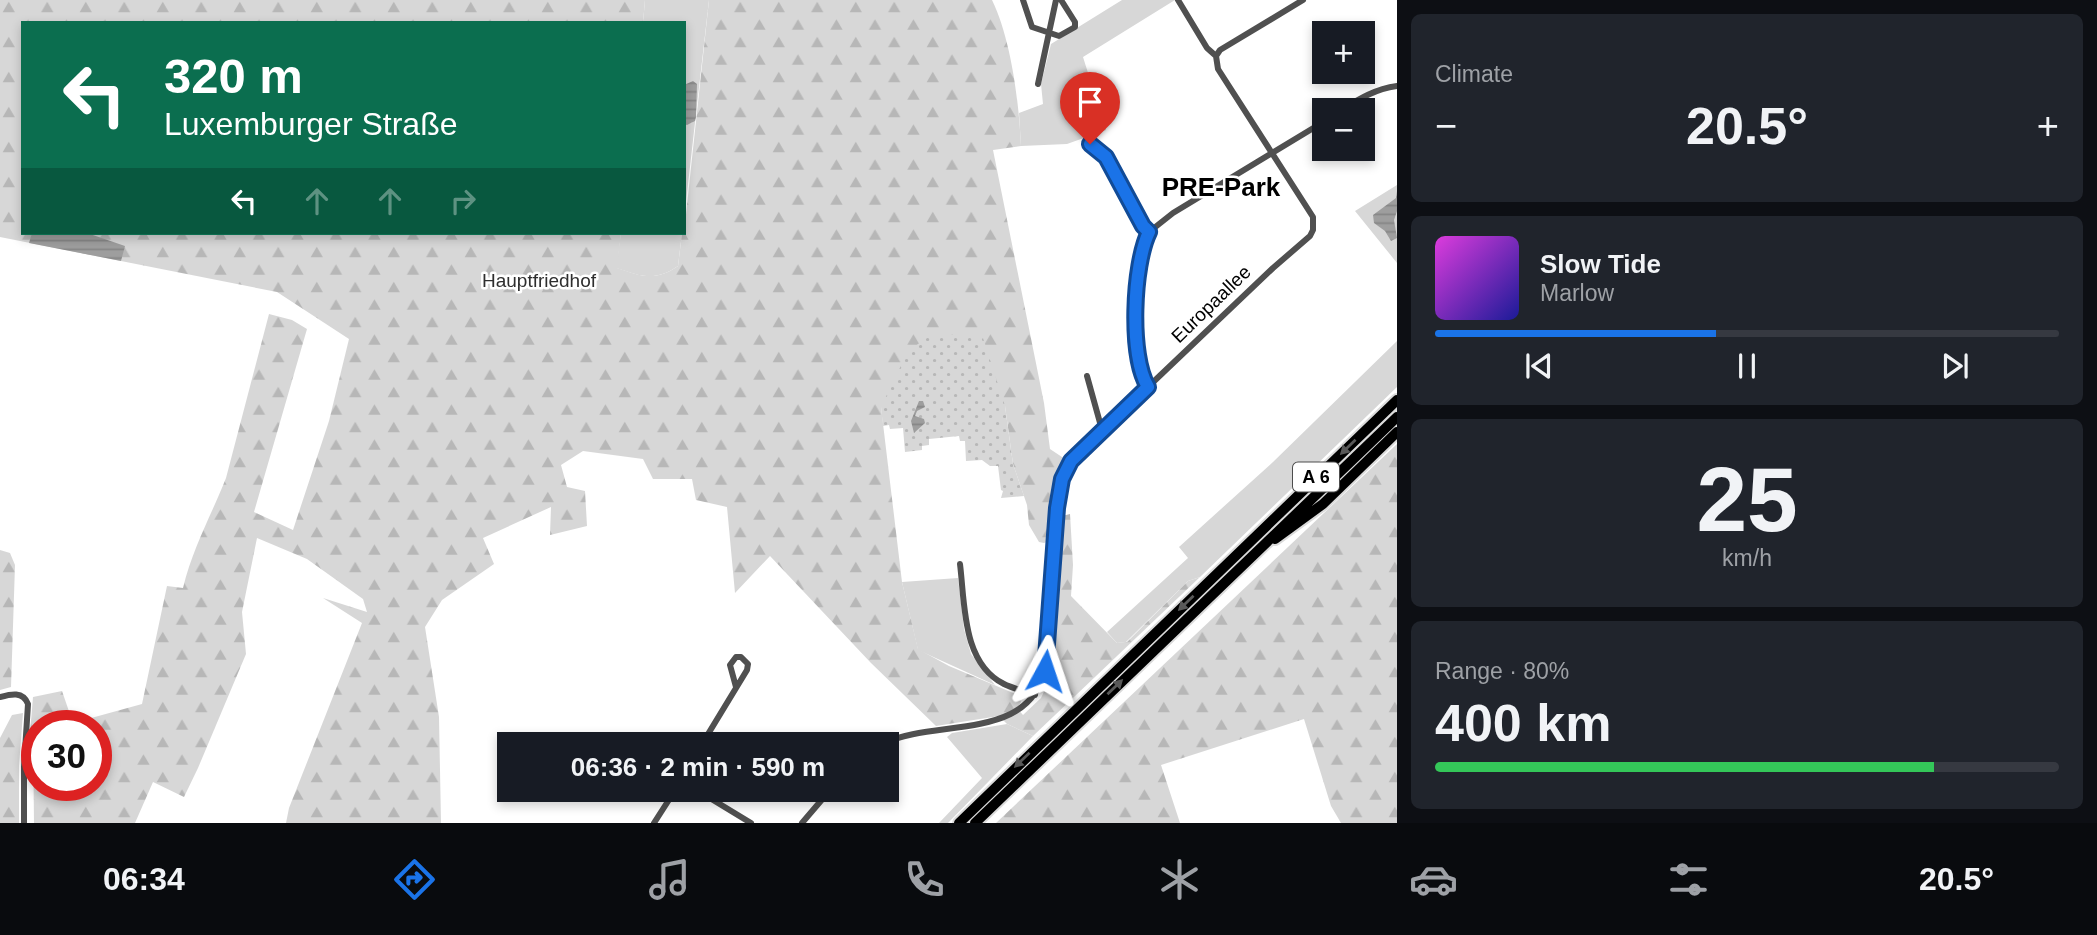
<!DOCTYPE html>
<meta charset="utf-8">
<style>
:root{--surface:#171b24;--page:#20242c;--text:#f1f3f6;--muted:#9ea1a6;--line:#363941;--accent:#1a73e8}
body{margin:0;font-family:Arial,sans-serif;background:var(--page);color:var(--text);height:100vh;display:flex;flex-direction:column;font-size:26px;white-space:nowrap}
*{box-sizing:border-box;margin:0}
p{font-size:23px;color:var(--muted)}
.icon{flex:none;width:38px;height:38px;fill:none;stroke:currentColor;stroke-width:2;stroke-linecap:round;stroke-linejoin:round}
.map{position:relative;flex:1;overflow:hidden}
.panel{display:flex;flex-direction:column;gap:14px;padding:14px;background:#0d0f14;width:700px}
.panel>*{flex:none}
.guide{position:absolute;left:21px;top:21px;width:665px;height:214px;border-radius:0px;box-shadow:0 4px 10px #0003;background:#0b6e4f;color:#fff;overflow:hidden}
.controls{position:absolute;left:1312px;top:21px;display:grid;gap:14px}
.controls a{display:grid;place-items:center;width:63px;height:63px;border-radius:0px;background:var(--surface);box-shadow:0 4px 10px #0003;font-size:35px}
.speed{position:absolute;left:21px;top:710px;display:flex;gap:14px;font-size:35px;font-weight:700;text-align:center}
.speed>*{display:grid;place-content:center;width:91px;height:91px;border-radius:50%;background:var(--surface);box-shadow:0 4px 10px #0003;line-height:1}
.speed .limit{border:10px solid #d22;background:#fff;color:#111}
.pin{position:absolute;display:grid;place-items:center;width:60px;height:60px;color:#fff;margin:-72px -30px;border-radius:50% 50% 50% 0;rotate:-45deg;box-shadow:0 0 7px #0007}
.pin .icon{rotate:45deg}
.me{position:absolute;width:77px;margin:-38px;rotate:5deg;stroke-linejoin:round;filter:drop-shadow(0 0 5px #0008)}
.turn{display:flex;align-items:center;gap:24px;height:147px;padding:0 28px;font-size:32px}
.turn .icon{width:91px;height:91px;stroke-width:2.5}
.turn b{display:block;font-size:49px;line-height:60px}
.lanes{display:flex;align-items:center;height:66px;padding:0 28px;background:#0003;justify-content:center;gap:35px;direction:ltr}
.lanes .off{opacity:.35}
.big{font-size:52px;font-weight:800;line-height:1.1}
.panel .tile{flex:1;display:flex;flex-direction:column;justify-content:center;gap:10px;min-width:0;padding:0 24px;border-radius:10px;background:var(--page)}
.panel .dial{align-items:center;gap:0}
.dial b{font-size:91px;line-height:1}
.song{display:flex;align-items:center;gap:21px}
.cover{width:84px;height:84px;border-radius:10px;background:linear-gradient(135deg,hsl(300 70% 55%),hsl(240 70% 35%))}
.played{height:7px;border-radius:4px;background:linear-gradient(90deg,var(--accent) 45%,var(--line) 45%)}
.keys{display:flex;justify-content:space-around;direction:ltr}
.heat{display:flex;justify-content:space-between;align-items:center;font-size:38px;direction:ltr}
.charge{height:10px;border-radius:5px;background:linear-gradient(90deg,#34c759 80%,var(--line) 0)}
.trip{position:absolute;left:497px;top:732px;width:402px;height:70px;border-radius:0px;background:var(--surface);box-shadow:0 4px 10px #0003;font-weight:800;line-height:70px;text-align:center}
.dock{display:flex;height:112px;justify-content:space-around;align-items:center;background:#090b0e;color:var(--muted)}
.dock .icon{width:49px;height:49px}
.dock .on{color:var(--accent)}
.dock b{font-size:32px;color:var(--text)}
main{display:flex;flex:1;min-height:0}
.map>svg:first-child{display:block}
</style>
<main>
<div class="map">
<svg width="1397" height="823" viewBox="0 0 1397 823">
<defs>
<pattern id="forest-firs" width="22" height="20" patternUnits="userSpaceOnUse" patternTransform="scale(1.75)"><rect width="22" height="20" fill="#d7d7d7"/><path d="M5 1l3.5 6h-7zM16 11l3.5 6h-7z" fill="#b7b7b7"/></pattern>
<pattern id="park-dots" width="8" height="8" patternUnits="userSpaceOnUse" patternTransform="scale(1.75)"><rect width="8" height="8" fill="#d7d7d7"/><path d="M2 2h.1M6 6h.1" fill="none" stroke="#b7b7b7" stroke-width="1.8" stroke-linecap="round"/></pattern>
<pattern id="water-rules" width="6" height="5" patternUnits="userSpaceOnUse" patternTransform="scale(1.75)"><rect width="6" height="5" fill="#9e9e9e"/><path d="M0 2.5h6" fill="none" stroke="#868686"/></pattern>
</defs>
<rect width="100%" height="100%" fill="#fff"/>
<path fill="#d7d7d7" d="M645 0H709L684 219V124L692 123 696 111 684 85V23H643Z
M1122 0H1175L1083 57 1106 130 1067 144 1021 146 1019 113 1043 104 1041 84 1051 44Z
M1397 185V263L1355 211Z
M621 233H682L678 266C655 282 641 276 616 268Z
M1397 341V387L1200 577 1188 581 1126 642 1117 643 1107 632 1188 558 1179 547 1273 462Z
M958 578 964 629 971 654 995 685 918 650 902 582Z
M1007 724 1033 736 948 823H939L982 778 947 737 952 733Z"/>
<path fill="url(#forest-firs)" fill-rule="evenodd" d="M0 0H645L643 23H23V233H621L617 268C641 276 655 282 678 266L682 233H684L709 0H992C1011 39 1019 102 1021 146L993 150 1044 403 1050 449 1065 459 1056 476 1049 541 1044 543 1039 542 1029 525 1027 505 1013 464 1005 406 881 407 902 582 918 649 949 666 1018 695 1021 702 1017 708 1023 715 1041 698 1050 679 1062 516 1070 514 1073 565 1071 596 1117 643 1127 642 1188 581 1200 577 1033 736 1007 724 999 716 936 726 871 663 770 556 735 593 727 507 696 500 692 479H653L643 459 583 451 561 465 567 487 585 491 587 526 550 535 551 507 483 538 494 564 442 600 425 627 439 717 441 823H286L289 808 362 623 323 598 367 612 363 599 307 559 257 538 242 612 246 654 198 768 184 797 153 782 135 823H34L33 733H30L33 697 62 691 73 723 142 704 167 586 183 588C193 547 211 516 226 478L269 314 292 320 307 329 254 512 293 530 329 421 349 339 277 292 0 237ZM37 726H96V786H37Z
M1397 444V823H1341L1331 806 1304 719 1161 765 1180 823H996Z
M0 550 10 553 15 565 11 687 0 690Z
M23 713 19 766V823H0V738L12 715Z"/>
<path fill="url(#park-dots)" d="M931 335H982L1005 406 1013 464 1024 496 1001 498 1003 491 1001 490 998 466H990L982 460 966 461 965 441H960L959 436 929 439V445L922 446V450L905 452 903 428 890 429 889 425 883 426 881 407 908 351Z"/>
<path fill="url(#water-rules)" d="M693 81 697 84 696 117 695 121 687 125 684 124V85Z
M1397 191V211L1394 220 1397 238 1391 241 1385 231 1374 223 1373 215 1396 198Z
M32 233H87L125 246 121 261 29 243Z
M919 401H923L925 407 917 411 915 416 924 419 925 423 914 433 911 421Z"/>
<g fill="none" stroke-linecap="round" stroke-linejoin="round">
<g stroke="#dbdbdb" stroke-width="14">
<path id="highway" d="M1275 539 1323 504 1397 432
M959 823 1397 400
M975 823 1397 417"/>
</g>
<path stroke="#505050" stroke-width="6" d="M1023 0 1032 27 1059 36 1075 27V22L1061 0
M1178 0 1207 48 1216 56
M1038 84 1056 0
M1341 110C1359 99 1375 89 1397 86
M1090 144 1106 157 1143 226 1149 232
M1087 376 1102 430
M1148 387 1141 371 1135 301 1141 258 1149 232 1173 213 1325 121
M960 564C965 604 962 663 1004 684 1014 689 1025 691 1035 695
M0 697C11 694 23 691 28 704L24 767V823
M702 744 747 670 748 664 741 657H736L730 665 736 687
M882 744C938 717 1034 744 1046 663L1057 508C1061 479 1065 467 1086 446L1273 268 1310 236 1313 230V217L1218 69 1216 56 1220 50 1303 0
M695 789 751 823
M654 823 672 795 678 789
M802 823 831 789"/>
<use href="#highway" stroke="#000" stroke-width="10"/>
</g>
<defs><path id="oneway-solid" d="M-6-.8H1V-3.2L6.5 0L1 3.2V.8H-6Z" transform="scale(1.75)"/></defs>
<g fill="#595959">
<use href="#oneway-solid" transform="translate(1348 447) rotate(136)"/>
<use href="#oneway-solid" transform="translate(1186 603) rotate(136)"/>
<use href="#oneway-solid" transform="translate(1115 687) rotate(-44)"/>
<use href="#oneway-solid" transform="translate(1022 760) rotate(136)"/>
</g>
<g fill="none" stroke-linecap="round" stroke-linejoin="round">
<g stroke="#114b97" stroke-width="18">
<path id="route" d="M1045 671 1057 508 1062 479 1071 461 1148 387C1129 356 1133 265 1149 232L1143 226 1106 157 1090 144"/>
</g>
<use href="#route" stroke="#1a73e8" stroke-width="12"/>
</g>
<g text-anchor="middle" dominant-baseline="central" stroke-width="5" stroke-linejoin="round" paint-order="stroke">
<rect fill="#fff" stroke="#4c4c4c" stroke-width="2" x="1293" y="462.5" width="46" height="29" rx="5"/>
<g font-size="18" font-weight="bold" fill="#000">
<text x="1316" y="477">A 6</text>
</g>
<g font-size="19" fill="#2e2e2e" stroke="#fff">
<text x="539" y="280">Hauptfriedhof</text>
</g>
<g font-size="19" fill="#000" stroke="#fff">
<text transform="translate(1211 304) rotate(-44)">Europaallee</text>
</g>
<g font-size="26" font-weight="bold" fill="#000" stroke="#fff">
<text x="1221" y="187">PRE-Park</text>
</g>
</g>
</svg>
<div class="controls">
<a>+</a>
<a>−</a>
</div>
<div class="speed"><div class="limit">30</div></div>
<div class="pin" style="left:1090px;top:144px;background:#d93025"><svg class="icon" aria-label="arrive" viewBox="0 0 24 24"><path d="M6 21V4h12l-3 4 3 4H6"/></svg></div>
<svg class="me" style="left:1045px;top:671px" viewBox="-20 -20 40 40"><path d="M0-17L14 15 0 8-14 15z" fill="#1a73e8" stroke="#fff" stroke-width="4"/></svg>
<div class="trip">06:36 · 2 min · 590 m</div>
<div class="guide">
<div class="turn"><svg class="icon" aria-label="left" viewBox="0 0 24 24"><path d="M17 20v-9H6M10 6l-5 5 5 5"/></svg><div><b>320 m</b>Luxemburger Straße</div></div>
<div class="lanes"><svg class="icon" aria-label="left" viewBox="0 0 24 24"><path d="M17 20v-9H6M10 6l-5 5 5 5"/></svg><svg class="icon off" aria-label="ahead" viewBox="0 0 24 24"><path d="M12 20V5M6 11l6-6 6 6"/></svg><svg class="icon off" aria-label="ahead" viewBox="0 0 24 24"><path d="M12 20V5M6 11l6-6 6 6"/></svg><svg class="icon off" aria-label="right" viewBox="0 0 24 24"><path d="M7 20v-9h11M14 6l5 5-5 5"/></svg></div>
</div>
</div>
<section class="panel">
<div class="tile"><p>Climate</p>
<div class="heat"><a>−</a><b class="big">20.5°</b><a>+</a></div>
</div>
<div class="tile">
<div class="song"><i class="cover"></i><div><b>Slow Tide</b><p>Marlow</p></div></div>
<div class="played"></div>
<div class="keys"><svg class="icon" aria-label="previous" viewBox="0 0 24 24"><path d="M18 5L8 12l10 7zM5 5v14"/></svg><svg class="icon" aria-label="pause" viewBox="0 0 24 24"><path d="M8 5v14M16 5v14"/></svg><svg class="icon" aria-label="next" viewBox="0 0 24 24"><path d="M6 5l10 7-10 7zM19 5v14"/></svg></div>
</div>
<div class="tile dial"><b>25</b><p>km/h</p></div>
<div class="tile"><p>Range · 80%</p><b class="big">400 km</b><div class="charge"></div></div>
</section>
</main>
<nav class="dock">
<b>06:34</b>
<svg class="icon on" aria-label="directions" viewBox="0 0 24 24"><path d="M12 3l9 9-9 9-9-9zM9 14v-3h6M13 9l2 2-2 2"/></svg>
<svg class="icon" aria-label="music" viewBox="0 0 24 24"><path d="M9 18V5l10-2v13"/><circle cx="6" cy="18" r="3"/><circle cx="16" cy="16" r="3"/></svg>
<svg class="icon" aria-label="phone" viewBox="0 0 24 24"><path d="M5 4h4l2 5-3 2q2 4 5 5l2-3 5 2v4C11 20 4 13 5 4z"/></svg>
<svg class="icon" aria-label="climate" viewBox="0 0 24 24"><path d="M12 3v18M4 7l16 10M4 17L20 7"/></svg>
<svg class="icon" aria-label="car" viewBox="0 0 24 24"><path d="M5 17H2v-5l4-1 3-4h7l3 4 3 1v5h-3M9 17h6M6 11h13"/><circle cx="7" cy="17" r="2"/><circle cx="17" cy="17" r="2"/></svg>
<svg class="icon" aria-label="filters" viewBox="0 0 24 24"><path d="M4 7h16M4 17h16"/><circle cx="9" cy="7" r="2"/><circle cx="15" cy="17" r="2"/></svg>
<b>20.5°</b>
</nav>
